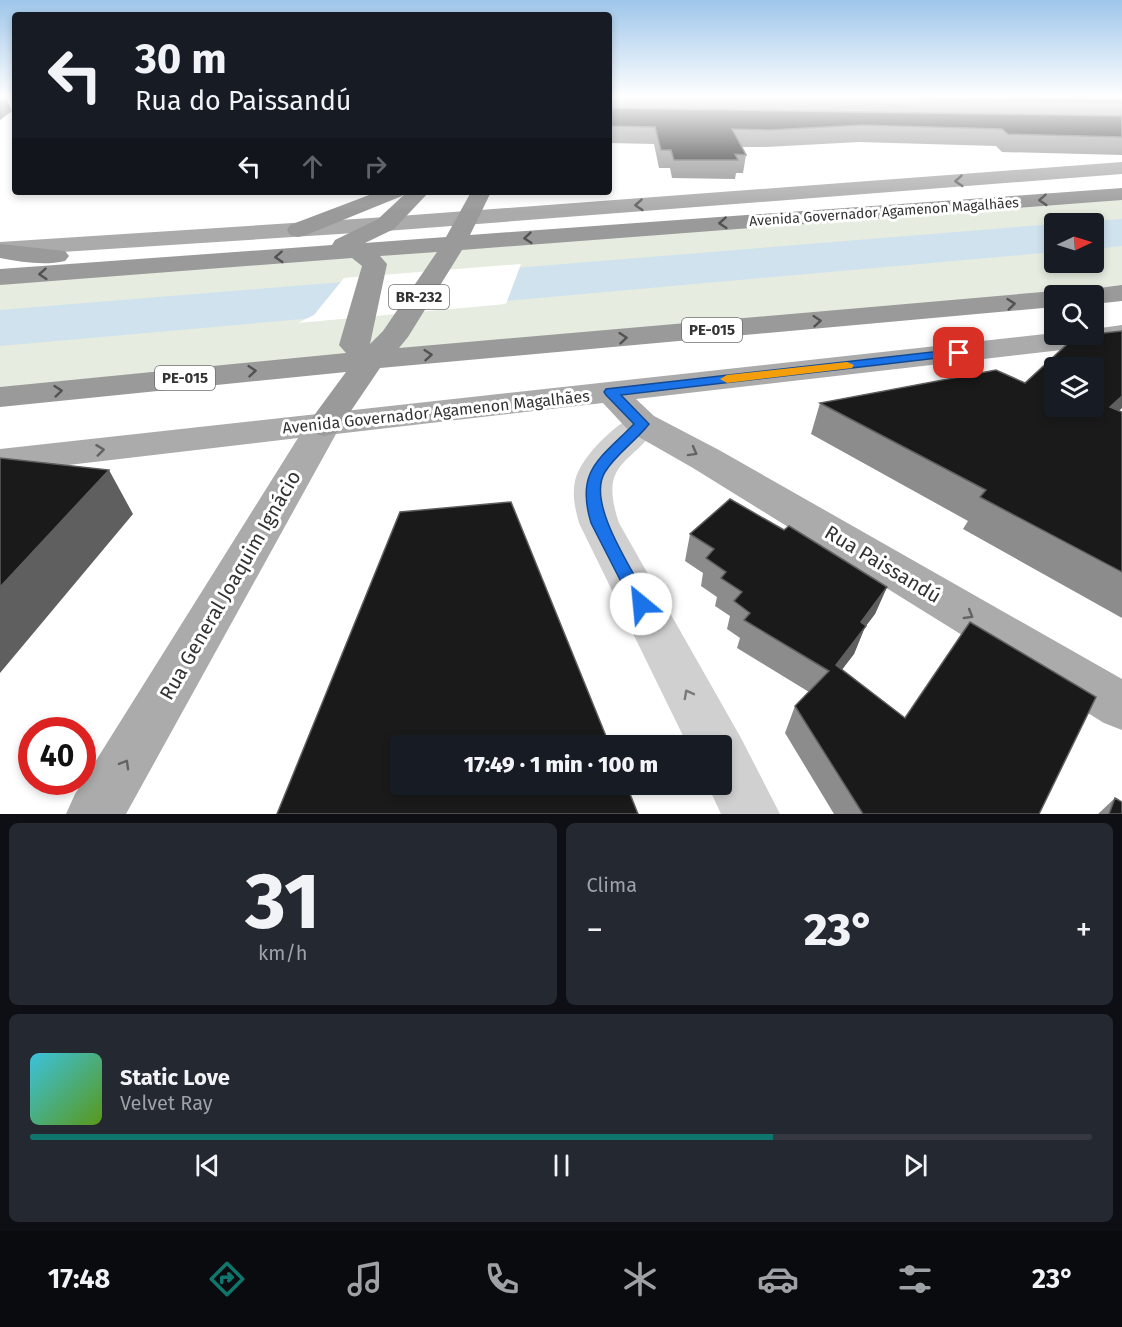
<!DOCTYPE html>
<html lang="pt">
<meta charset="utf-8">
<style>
:root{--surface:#171b24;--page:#242831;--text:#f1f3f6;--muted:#9ea1a6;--line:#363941;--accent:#0f766e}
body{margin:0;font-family:"Fira Sans",sans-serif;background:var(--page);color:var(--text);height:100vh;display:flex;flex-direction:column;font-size:22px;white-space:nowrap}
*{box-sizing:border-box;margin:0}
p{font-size:20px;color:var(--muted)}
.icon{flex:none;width:33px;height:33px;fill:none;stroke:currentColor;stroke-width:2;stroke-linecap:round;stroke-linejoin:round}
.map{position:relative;height:814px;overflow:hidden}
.side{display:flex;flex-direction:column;gap:9px;padding:9px;background:#0d0f14;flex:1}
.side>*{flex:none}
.banner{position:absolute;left:12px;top:12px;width:600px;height:183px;border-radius:6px;box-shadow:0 3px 9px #0003;background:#171b24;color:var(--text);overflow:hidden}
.needle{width:39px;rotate:86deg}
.tools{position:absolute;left:1044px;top:213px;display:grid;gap:12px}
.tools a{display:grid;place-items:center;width:60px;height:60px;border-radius:6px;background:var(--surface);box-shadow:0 3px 9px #0003;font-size:30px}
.speed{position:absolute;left:18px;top:717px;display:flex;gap:12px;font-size:30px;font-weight:700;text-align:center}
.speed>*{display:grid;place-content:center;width:78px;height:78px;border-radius:50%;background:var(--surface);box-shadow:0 3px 9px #0003;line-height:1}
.speed .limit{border:9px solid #d22;background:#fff;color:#111}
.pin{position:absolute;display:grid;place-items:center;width:51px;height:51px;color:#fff;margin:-26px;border-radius:12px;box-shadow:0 3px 9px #0006}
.me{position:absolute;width:66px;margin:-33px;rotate:332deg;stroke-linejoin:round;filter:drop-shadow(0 0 4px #0008)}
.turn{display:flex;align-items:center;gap:21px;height:126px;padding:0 24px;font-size:27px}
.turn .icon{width:78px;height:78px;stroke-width:2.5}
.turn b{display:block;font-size:42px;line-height:51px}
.lanes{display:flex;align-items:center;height:57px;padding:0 24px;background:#0003;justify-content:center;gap:30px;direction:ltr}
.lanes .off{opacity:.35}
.big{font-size:45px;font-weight:800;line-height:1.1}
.side .tile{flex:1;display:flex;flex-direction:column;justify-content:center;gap:9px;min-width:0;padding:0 21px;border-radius:9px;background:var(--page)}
.side .dial{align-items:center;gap:0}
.dial b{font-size:78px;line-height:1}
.song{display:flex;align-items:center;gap:18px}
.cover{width:72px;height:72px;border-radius:9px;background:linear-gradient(135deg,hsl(190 70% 55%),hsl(90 70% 35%))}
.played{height:6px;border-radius:3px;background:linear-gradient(90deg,var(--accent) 70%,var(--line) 70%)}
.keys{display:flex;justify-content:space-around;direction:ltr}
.heat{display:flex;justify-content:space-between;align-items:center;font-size:33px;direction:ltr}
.side .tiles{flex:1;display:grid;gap:9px;grid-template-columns:1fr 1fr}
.tile:last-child{grid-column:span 2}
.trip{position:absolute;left:390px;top:735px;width:342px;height:60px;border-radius:6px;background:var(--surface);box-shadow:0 3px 9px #0003;font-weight:800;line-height:60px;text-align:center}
.menu{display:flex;height:96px;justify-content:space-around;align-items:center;background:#090b0e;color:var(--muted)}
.menu .icon{width:42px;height:42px}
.menu .active{color:var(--accent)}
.menu b{font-size:27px;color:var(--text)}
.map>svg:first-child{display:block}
</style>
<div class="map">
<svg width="1122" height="814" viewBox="0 0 1122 814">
<rect width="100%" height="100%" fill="#fff"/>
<path fill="#e6ecdf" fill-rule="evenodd" d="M1122 194V293L1054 296V299L952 309 0 395V277ZM1054 224H1094V262H1054Z"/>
<path fill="#cfe2ee" d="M1122 219V246L1094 249V224L1062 223Z
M1054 224V252L0 346V310Z"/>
<path fill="#fff" d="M521 264 506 304 298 323 314 315 344 278Z"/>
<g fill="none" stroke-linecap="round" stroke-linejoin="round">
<path fill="#d0d0d0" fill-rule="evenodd" d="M642 413 654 416 659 424C631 467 598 460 619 523L741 738 780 814H721L707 784H722V746H688L579 523C575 509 572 495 575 481 580 457 619 419 642 413Z"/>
<path fill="#ababab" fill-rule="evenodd" d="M1122 162V174L386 231 0 256V242L386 217Z
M1122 325V343L636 399 654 416 719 450 1122 679V730L1104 723 693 468 630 432 603 403 336 434 126 814H66L75 794 298 438 0 473V449L1054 333 1094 334V329Z"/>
<path fill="#9a9a9a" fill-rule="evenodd" d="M1122 188V200L462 250 408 337 399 348 1054 291 1063 293 1065 296H1054V307L380 368 336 433 324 436 312 433 307 425 346 372 0 407V387L346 353 339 345 362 266 352 258 0 285V269L332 245 335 240 378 219 407 192H429L394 229 365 243 446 237 471 192H491L470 235ZM437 252 383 331 370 344 387 264 380 256Z
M377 192H405L402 196 306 235 298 237 290 235 287 230 290 225Z
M0 244 65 251 69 256 65 261C44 266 22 262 0 258Z
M1122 285V301L1094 304V296H1080L1084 290Z"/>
</g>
<path fill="#8c8c8c" d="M609 97H1122V155L1002 152 996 146 859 142 766 147H741L746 155 743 173H736L735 179 672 178 670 168H659L654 144 609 143Z
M1025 383 1122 412V618L963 529 968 521 811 434 820 403Z
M784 530 887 587 875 614 865 627 854 654 842 669 905 718 1039 814H834L785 733 795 706 809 692 737 648 740 638 727 629 730 616 715 606 717 597 701 586 703 573 685 561 690 534Z
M1115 798 1122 814H1098Z"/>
<path fill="#5f5f5f" d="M0 97H6L12 111 0 120Z
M1122 396V408L1092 438 1110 407Z
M109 470 133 514 0 673V587Z
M887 587 875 614 865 627 854 654 825 692 836 665 861 622Z"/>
<path fill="#1a1a1a" stroke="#5f5f5f" stroke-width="1.5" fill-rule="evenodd" d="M764 97H1122V103Z
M609 105 610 108 1122 116V137L1008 134 1002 129 863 125 769 130 732 129 746 155 735 154 738 160H674L671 150H661L655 127 609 126Z
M1122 331V396L1110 407 1122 412V572L980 497 986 490 820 403 996 370 1025 383 1076 336ZM1054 368H1094V406H1054Z
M0 458 109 470 0 587Z
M730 499 784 530 789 526 887 587 861 622 866 626 836 665 905 718 970 622 1096 697 1039 814H863L795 706 829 671 744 620 750 613 734 601 742 592 721 578 726 572 706 558 714 549 690 534Z
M511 502 610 746H400V784H626L638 814H277L400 512Z
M1115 798 1122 802V814H1109Z"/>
<defs><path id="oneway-chevron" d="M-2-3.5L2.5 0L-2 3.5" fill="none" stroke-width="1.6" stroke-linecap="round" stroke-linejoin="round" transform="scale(1.5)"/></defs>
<g stroke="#636363">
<use href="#oneway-chevron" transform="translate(959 181) rotate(176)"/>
<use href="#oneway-chevron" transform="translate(639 205) rotate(176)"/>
<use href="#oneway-chevron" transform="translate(100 450) rotate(-7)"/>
<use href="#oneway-chevron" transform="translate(693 452) rotate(29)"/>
<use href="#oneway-chevron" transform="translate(969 615) rotate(31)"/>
<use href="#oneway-chevron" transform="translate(125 764) rotate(-60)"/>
</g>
<g stroke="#525252">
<use href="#oneway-chevron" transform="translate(1043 200) rotate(176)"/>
<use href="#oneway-chevron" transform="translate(723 223) rotate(176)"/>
<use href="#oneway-chevron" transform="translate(528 238) rotate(175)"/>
<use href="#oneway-chevron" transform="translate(279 257) rotate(176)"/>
<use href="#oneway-chevron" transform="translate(43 274) rotate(176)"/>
<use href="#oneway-chevron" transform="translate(1011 304) rotate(-6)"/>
<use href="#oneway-chevron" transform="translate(817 321) rotate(-5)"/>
<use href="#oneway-chevron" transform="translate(623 338) rotate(-5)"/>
<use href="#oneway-chevron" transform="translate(428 355) rotate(-5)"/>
<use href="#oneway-chevron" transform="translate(252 371) rotate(-5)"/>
<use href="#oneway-chevron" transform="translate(58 391) rotate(-6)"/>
</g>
<use stroke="#7a7a7a" href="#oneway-chevron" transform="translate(688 694) rotate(-118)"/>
<linearGradient id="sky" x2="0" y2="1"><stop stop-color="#9ec6ea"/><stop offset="0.46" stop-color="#fff"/><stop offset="1" stop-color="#fff" stop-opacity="0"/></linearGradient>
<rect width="1122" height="211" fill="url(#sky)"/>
<path fill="#1a73e8" stroke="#114b97" stroke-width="1.5" d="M959 349 963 350 965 353 963 355 621 395 649 424C636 441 616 454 605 472 585 504 636 574 650 604L648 609 641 612 635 609 591 523C575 470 600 459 634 424L606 395 604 392 606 389Z"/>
<path fill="#f59e0b" d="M847 362 854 365 852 368 727 383 720 379 727 375Z"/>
<g text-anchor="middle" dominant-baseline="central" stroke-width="6" stroke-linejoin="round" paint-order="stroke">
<g font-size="14" fill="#333" stroke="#fff">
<text transform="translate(884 212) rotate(-4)">Avenida Governador Agamenon Magalhães</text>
</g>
<g fill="#fff" stroke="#707070" stroke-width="1.5">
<rect x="389" y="285" width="60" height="24" rx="4.5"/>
<rect x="682" y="318" width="60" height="24" rx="4.5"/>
<rect x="155" y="366" width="60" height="24" rx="4.5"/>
</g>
<g font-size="15" font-weight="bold" fill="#333">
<text x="419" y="297">BR-232</text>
<text x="712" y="330">PE-015</text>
<text x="185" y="378">PE-015</text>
</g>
<g font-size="16" fill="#333" stroke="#fff">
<text transform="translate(436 412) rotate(-6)">Avenida Governador Agamenon Magalhães</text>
</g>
<g font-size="20" fill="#333" stroke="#fff">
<text transform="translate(883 564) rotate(31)">Rua Paissandú</text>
<text transform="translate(230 585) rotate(-60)">Rua General Joaquim Ignácio</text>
</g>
</g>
</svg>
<div class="tools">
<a><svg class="needle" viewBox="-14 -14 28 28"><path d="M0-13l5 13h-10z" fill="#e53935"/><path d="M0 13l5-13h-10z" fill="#9ea1a6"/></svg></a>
<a><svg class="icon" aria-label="search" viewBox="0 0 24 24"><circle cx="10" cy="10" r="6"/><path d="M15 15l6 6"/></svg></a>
<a><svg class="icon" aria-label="layers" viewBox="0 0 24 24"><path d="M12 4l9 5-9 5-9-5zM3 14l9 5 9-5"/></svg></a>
</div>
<div class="speed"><div class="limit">40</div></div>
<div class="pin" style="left:959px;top:353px;background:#d93025"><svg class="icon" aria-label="arrive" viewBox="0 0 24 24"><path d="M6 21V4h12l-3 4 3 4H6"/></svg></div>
<svg class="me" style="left:641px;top:604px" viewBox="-20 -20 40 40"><circle r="19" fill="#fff"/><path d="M0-13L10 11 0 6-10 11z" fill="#1a73e8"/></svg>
<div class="trip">17:49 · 1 min · 100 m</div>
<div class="banner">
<div class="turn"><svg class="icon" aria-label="left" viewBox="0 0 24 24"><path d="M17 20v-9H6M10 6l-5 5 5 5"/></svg><div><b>30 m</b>Rua do Paissandú</div></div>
<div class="lanes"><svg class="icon" aria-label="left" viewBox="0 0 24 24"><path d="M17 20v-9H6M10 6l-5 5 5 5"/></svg><svg class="icon off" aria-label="ahead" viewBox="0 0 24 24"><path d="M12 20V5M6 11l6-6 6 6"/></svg><svg class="icon off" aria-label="right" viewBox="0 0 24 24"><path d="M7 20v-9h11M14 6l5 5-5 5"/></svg></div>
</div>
</div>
<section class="side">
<div class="tiles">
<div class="tile dial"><b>31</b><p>km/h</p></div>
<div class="tile"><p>Clima</p>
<div class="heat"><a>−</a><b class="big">23°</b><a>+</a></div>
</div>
<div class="tile">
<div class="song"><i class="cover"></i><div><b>Static Love</b><p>Velvet Ray</p></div></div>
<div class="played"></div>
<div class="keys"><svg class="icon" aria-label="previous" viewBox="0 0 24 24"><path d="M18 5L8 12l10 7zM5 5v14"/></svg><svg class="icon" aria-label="pause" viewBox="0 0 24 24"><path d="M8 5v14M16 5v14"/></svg><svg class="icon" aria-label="next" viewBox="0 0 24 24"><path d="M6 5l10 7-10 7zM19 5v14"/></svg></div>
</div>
</div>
</section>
<nav class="menu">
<b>17:48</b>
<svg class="icon active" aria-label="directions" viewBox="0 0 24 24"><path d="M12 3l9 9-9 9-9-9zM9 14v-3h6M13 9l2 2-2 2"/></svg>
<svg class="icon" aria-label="music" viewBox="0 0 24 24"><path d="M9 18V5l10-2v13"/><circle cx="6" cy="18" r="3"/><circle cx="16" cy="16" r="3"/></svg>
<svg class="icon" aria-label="phone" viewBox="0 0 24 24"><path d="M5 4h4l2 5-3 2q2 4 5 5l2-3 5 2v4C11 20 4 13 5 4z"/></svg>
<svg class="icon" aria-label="climate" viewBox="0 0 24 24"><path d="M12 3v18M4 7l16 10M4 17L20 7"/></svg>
<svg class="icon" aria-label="car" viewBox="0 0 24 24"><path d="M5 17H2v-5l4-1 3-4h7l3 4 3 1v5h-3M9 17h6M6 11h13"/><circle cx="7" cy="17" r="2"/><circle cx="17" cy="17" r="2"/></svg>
<svg class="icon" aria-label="filters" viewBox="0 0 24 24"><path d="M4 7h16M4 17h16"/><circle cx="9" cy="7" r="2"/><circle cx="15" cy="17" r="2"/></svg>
<b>23°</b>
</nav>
